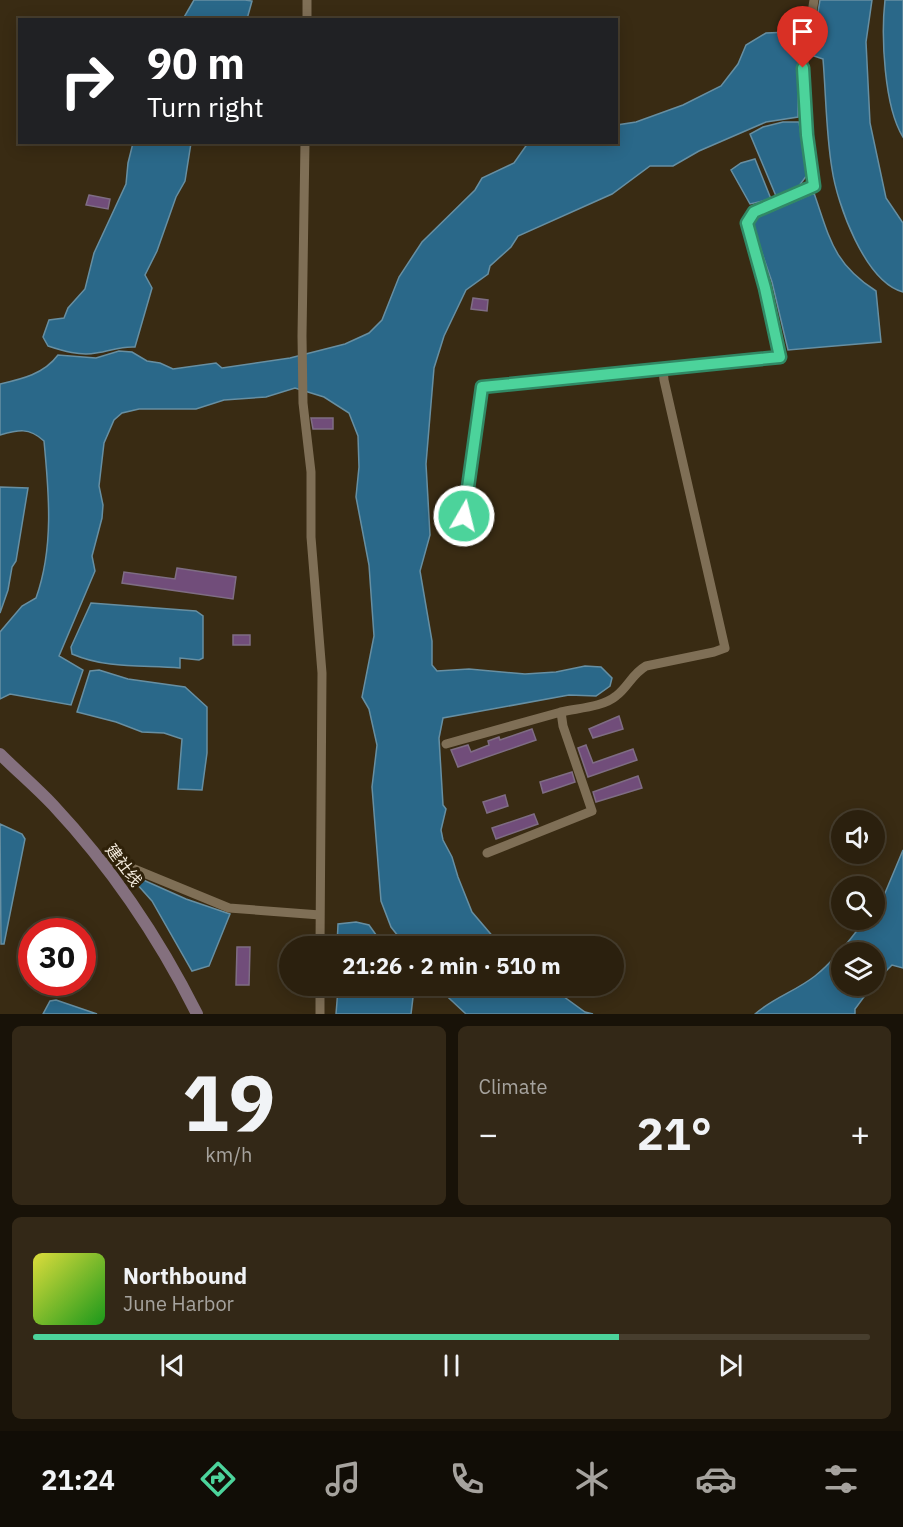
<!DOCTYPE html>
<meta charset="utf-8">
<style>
:root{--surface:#2b200e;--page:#332817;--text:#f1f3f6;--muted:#a6a39e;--line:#473e2e;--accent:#4cd39b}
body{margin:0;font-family:"IBM Plex Sans","Noto Sans SC",sans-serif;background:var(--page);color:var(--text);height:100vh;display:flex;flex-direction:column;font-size:22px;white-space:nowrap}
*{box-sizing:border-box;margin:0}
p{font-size:20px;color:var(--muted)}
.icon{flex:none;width:33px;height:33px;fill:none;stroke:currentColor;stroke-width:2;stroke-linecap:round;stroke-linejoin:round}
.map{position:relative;height:1014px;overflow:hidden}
.details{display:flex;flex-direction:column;gap:12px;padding:12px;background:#181208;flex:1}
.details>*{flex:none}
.top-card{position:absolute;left:18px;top:18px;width:600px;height:126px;border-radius:0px;box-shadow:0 3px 15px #0003,0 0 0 2px var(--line);background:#202124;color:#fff;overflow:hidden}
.tools{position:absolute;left:831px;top:810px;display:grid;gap:12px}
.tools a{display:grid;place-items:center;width:54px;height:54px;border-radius:50%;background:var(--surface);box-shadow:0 3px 15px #0003,0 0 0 2px var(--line);font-size:30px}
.speed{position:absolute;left:18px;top:918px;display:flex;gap:12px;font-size:30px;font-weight:700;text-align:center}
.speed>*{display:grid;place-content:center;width:78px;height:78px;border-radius:50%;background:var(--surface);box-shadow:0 3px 15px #0003,0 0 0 2px var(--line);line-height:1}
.speed .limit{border:9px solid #d22;background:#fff;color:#111}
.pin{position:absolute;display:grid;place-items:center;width:51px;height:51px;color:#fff;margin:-62px -26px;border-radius:50% 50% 50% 0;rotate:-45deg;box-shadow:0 0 6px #0007}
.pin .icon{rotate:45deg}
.me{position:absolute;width:66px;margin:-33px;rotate:8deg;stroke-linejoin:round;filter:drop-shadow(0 0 4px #0008)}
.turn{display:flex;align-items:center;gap:21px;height:126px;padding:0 30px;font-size:27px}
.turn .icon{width:78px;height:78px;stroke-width:2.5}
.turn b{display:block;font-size:42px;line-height:51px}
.big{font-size:45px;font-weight:800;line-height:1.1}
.details .widget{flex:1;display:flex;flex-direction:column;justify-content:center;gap:9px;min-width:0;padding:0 21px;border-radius:9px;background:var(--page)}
.details .dial{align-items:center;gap:0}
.dial b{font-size:78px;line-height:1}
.song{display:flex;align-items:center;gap:18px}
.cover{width:72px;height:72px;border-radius:9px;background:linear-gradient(135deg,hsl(60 70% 55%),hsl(120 70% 35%))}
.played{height:6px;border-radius:3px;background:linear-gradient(90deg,var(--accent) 70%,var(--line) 70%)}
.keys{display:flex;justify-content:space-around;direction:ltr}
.heat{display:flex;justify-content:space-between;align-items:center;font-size:33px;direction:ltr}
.details .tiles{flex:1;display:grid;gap:12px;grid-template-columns:1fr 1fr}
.widget:last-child{grid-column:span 2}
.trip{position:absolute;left:279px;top:936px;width:345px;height:60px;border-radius:30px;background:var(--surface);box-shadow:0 3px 15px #0003,0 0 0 2px var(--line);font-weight:800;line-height:60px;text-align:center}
.dock{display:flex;height:96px;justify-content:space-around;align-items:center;background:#110d06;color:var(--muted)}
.dock .icon{width:42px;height:42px}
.dock .on{color:var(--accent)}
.dock b{font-size:27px;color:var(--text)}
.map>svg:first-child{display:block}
</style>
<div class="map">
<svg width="903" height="1014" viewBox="0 0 903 1014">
<rect width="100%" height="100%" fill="#392b13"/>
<path fill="#2a6889" stroke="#678fa2" stroke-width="1.5" d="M194 0H245L252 1 247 19H183Z
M820 0H872L866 42 870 123 886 198 903 223V292C865 282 837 204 832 169 826 133 826 95 823 59L811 55Z
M885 0H903V137C884 107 881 36 885 0Z
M790 32 799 39 798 117 766 122 699 151 673 166H650L612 194 518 236 511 247 490 266 488 274 466 290 444 336 434 368 426 464 430 535 420 571 432 641V665L437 671 469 669 525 674 556 672 585 666 601 667 612 678 610 686 596 696 569 695 443 718 439 738 443 805 446 809 441 830 443 840 452 857 458 877 472 912 501 946H406L391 927 381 901 372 787 377 745 369 709 362 697 374 636 369 565 356 497 359 467 358 436 349 413 324 397 295 388 266 397 224 400 196 409H139L122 413 114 420 104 443 99 486 103 505 102 518 92 556 95 571 59 656 83 670 71 705 10 694 0 699V632L22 606 36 598C54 548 49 493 44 441 29 427 18 430 0 435V384C22 379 44 374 58 355L96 358 119 351 132 352 147 361 160 363 173 369 216 363 222 368 290 358 345 344 369 333 382 320 399 277 422 242 475 190 482 178 514 163 528 143 616 142 617 125 636 122 683 105 721 86 738 64 746 45 766 33Z
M783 122H799L807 175 799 186 776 196 750 134 763 127Z
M133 143H191L185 181 176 197 157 251 145 275 152 288 135 347C120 346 111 351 96 353 80 356 63 351 48 346L43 337 49 320 64 318 68 308 85 289 94 253 126 184 128 163Z
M755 159 771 199 750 204 731 170 741 163Z
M814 193C830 239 833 263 876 291L881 342 788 350 772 282 754 230V222L758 217Z
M0 487 28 488 16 561 12 567 8 590 0 613Z
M91 603 196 611 203 616V658L199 660 180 658V668C142 665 107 669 72 654L71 647Z
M99 670 128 679 185 687 207 707V753L202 790 178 789 182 739 164 733 142 732 116 722 77 712 90 671Z
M0 824 22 834 25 839 4 944H1Z
M903 850V968L892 965 875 982 874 952H842V986H872L855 1009V1014H755C773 998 796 991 815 976 834 961 851 939 865 920H874L875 907 885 893Z
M141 879 186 899 230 914 209 966 192 971 152 901 136 883Z
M356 922 369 925 384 946H337L338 924Z
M411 986 414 989 411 1014H336L338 989H383Z
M436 986H549L585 1012 593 1014H466Z
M56 1000 97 1014H43L50 1001Z"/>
<path fill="#714d7a" stroke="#7f6d84" stroke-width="1.5" d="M89 195 110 199 108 209 86 205Z
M473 298 488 300 487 311 471 309Z
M311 418H333V429H313Z
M177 568 236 577 233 599 122 583 124 572 175 579Z
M233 635H250V645H233Z
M619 716 623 729 593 738 589 729Z
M532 729 536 740 458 767 451 750 468 745 471 752 489 745 488 741 499 737 500 740Z
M586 745 593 763 633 749 637 760 588 777 578 748Z
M572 772 575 782 543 793 540 782Z
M638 776 642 788 596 802 593 792Z
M505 795 508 806 487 813 483 802Z
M534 814 538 824 496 839 492 828Z
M237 947H250L249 985H236Z"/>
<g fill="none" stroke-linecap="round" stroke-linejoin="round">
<path stroke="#7f6f56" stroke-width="9" d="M307 20V0
M305 142 302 336 303 403 311 472V537L322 673 320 946
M461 538 482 387 780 357 765 288 747 223 754 212 814 186 807 135 803 68 814 0
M446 744 561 712
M487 853 592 811 563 726 561 712C578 708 603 707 616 696 628 687 632 674 646 666L714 652 725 648 664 380 663 369
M102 862 122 864 229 908 320 915
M320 1014V986"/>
<path stroke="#84707e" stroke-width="12" d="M0 754C17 771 36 787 53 805 111 867 159 938 197 1014"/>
</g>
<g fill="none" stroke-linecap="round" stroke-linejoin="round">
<g stroke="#318965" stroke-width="15">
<path id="route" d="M464 516 482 387 780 357 765 288 747 223 754 212 814 186 807 135 803 68"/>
</g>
<use href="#route" stroke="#4cd39b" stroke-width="10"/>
</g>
<g text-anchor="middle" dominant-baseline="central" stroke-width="6" stroke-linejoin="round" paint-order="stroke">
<g font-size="16" fill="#f4ebdd" stroke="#2f2109">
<text transform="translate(124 865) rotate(53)">建社线</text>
</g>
</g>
</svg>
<div class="tools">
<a><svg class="icon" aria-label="sound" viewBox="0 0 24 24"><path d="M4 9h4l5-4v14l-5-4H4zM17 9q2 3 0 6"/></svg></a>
<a><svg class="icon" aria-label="search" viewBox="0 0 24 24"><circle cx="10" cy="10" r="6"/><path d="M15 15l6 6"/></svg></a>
<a><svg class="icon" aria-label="layers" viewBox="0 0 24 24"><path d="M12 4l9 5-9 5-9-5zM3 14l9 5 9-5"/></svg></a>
</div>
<div class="speed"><div class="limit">30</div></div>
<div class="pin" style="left:803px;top:68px;background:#d93025"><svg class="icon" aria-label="arrive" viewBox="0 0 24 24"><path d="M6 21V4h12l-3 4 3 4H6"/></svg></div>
<svg class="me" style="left:464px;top:516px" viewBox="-20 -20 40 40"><circle r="17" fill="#4cd39b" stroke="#fff" stroke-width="3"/><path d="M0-11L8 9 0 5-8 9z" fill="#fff"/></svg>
<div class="trip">21:26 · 2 min · 510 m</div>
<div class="top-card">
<div class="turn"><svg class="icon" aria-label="right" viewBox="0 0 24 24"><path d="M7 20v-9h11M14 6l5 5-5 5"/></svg><div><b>90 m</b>Turn right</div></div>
</div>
</div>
<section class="details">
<div class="tiles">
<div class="widget dial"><b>19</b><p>km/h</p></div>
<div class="widget"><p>Climate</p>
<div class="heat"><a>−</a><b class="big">21°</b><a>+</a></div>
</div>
<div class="widget">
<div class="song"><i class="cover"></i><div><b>Northbound</b><p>June Harbor</p></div></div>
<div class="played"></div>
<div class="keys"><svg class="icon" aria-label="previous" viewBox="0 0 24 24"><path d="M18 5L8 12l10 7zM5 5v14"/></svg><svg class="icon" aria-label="pause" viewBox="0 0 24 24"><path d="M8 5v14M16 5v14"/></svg><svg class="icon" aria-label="next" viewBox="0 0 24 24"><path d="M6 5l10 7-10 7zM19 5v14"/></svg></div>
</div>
</div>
</section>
<nav class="dock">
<b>21:24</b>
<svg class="icon on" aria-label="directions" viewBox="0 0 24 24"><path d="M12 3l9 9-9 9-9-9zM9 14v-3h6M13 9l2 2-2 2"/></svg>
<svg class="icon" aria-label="music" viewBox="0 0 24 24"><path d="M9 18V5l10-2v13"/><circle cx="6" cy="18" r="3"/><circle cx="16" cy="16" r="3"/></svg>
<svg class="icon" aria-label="phone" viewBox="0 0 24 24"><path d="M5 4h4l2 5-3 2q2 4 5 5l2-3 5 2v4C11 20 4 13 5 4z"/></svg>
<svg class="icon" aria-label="climate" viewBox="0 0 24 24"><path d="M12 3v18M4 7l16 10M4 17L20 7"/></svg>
<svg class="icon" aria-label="car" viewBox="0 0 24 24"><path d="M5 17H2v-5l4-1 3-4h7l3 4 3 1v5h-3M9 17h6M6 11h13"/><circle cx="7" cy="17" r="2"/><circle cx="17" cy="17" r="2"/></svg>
<svg class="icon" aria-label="filters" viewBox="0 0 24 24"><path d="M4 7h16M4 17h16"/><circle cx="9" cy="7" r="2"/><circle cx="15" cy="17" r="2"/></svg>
</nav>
